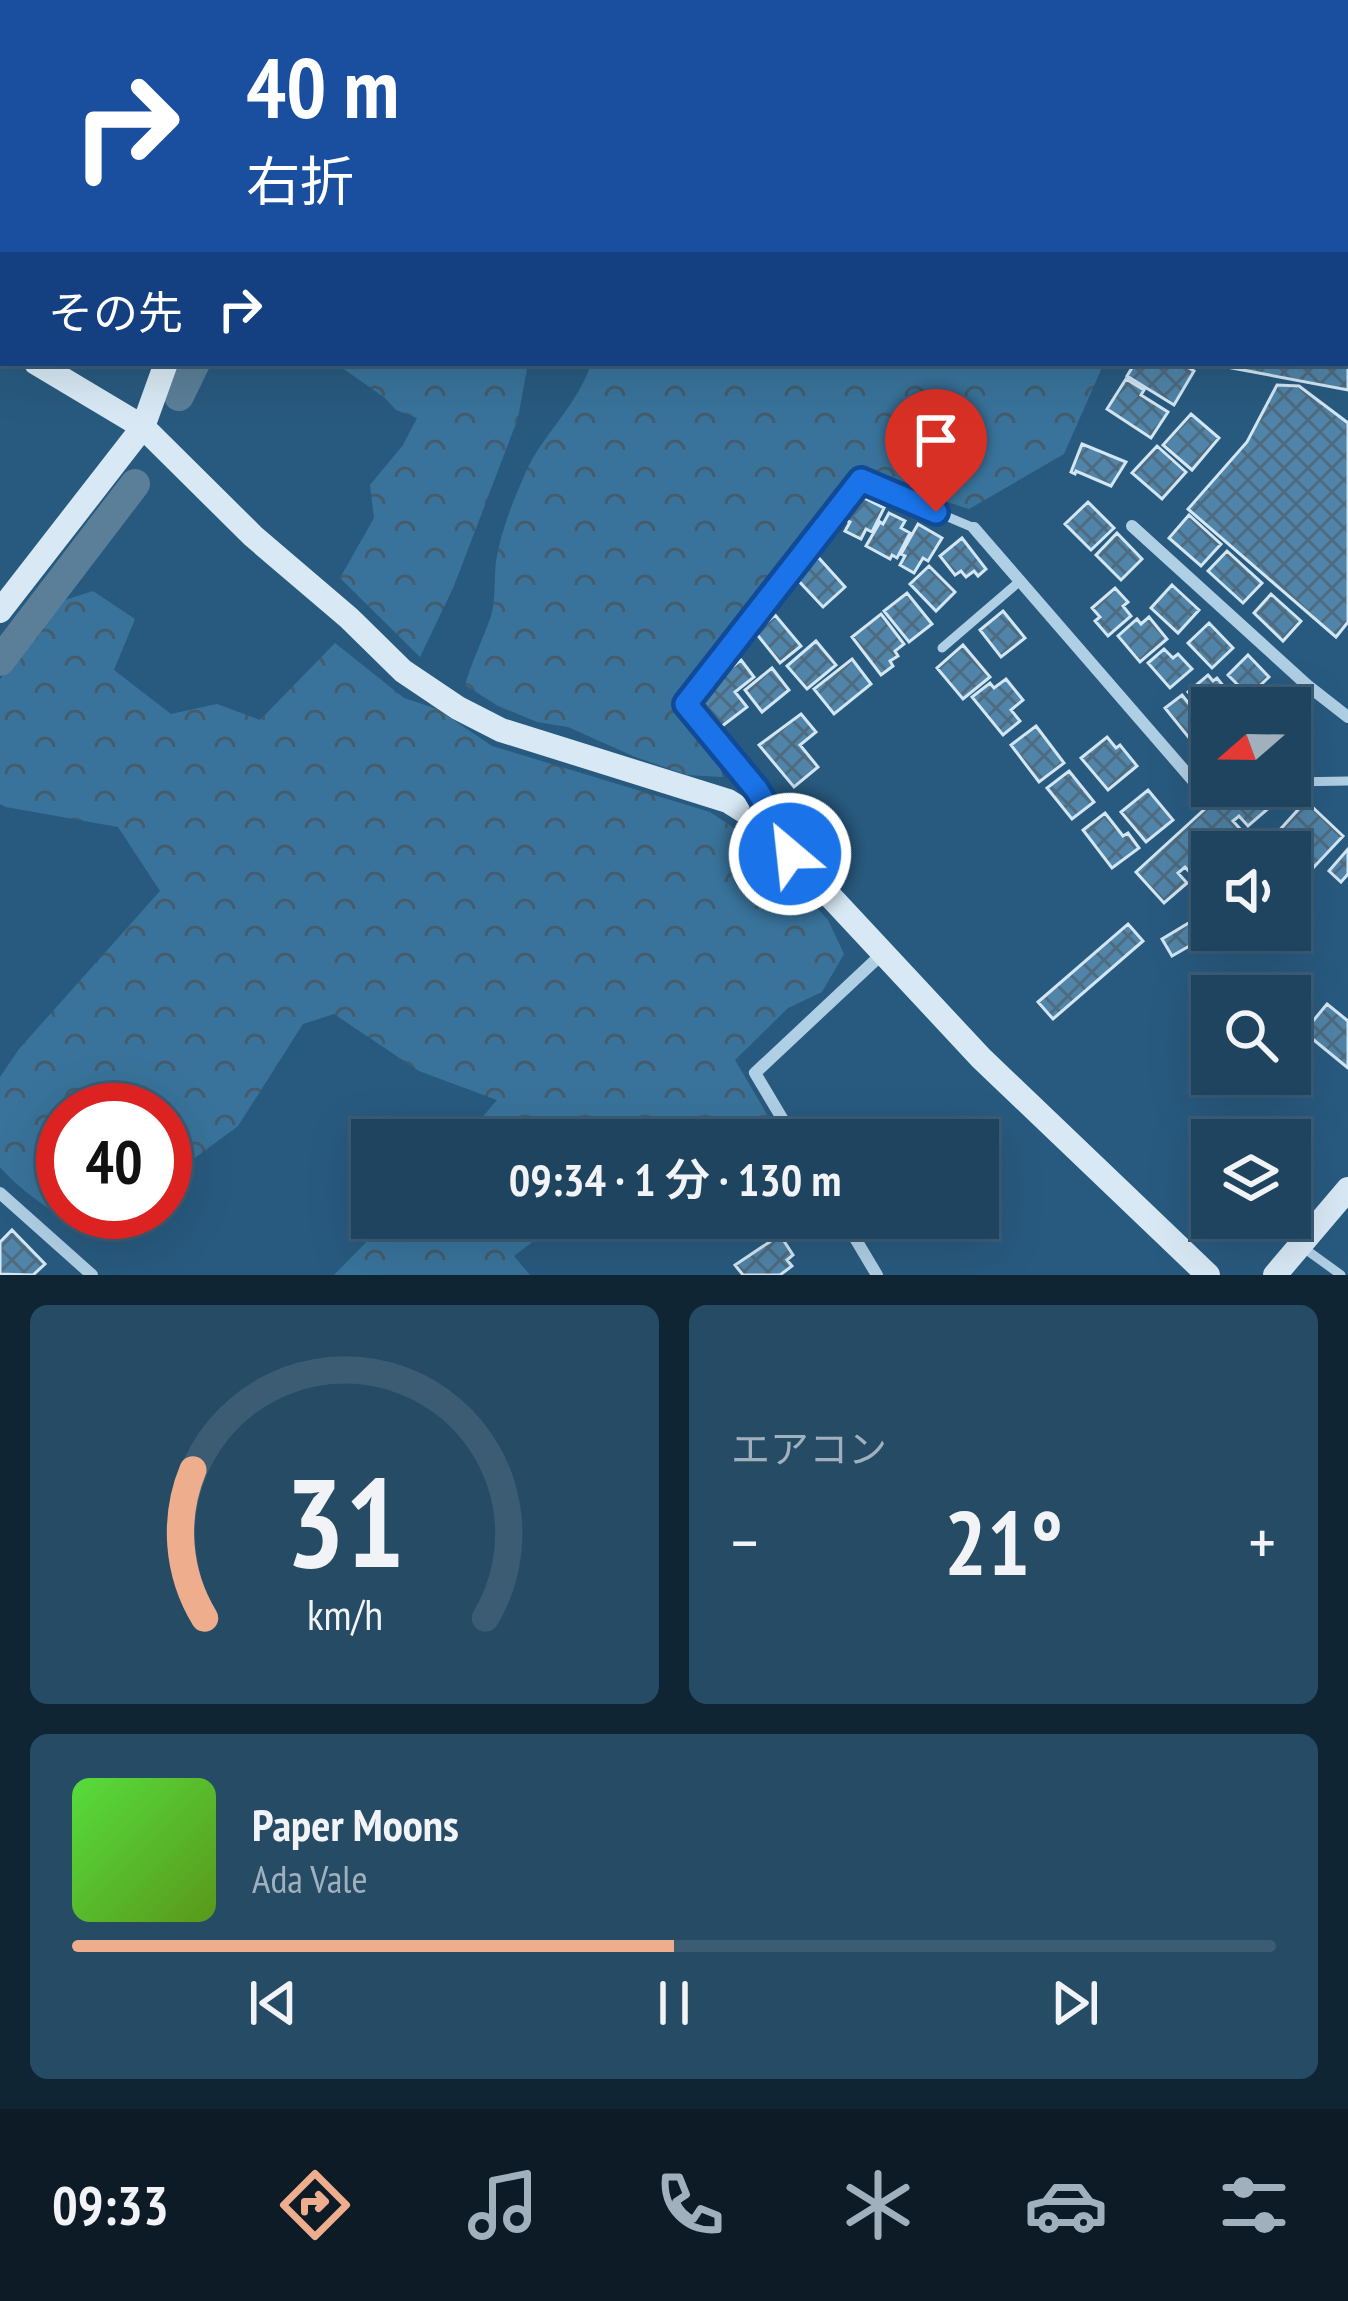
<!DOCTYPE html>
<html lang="ja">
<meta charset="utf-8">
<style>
:root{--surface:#1e445f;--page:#264b65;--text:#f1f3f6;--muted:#a1b0bd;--line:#3c5c74;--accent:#eead8d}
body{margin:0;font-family:"PT Sans Narrow","Noto Sans JP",sans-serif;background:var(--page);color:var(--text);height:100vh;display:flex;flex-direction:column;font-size:45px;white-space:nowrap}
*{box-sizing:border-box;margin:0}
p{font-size:39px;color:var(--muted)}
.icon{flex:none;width:66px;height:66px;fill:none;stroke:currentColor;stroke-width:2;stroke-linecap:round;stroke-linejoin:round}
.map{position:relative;height:1275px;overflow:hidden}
.side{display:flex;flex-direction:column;gap:30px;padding:30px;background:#102534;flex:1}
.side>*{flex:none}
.top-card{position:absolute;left:0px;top:0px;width:1350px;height:366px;box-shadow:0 12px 48px #0002,0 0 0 3px var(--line);background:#1a4fa0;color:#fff;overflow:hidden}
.needle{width:78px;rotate:250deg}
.fabs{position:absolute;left:1191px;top:687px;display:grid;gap:24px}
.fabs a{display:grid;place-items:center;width:120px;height:120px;border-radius:0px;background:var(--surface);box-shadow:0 12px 48px #0002,0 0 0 3px var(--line);font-size:60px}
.speed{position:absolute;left:36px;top:1083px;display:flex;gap:24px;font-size:60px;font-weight:700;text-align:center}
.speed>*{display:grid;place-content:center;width:156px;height:156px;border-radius:50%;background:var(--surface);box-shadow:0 12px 48px #0002,0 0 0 3px var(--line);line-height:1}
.speed .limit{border:18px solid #d22;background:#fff;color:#111}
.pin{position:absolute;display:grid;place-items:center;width:102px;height:102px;color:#fff;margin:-123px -51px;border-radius:50% 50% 50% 0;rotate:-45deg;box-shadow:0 0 12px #0007}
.pin .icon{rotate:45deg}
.me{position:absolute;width:132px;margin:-66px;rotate:332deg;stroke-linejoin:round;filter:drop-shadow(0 0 9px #0008)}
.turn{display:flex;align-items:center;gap:42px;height:252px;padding:0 48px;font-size:54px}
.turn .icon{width:156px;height:156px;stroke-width:2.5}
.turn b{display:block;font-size:84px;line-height:102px}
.then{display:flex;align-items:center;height:114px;padding:0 48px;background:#0003;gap:24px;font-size:45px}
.big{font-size:90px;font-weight:600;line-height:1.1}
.side .tile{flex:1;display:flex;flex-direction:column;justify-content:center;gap:18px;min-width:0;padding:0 42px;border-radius:18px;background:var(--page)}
.side .dial{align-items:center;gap:0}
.dial svg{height:312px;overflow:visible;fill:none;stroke:var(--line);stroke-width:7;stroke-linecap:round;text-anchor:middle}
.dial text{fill:var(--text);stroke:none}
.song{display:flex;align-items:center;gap:36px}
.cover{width:144px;height:144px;border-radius:18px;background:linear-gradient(135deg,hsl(110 70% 55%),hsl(90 70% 35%))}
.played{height:12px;border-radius:6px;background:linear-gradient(90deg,var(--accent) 50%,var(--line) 50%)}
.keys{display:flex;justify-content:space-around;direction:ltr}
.heat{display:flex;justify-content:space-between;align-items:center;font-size:66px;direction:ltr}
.side .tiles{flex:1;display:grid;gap:30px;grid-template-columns:1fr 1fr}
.tile:last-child{grid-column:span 2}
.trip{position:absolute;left:351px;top:1119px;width:648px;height:120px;border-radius:0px;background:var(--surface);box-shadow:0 12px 48px #0002,0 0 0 3px var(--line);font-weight:600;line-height:120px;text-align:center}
.dock{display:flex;height:192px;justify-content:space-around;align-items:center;background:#0c1b26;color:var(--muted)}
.dock .icon{width:84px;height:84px}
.dock .on{color:var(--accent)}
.dock b{font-size:54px;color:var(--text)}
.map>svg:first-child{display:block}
</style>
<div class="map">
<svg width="1348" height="1275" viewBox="0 0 1348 1275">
<defs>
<pattern id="forest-crowns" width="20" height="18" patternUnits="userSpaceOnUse" patternTransform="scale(3)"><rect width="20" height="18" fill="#39739b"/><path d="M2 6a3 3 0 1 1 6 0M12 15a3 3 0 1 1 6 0" fill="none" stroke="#445c6c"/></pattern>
<pattern id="building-cross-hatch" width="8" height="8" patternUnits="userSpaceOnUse" patternTransform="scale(3)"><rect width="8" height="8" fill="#5084a8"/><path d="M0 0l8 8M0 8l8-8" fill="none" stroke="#4e6b7f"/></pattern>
</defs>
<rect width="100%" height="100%" fill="#285a7f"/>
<path fill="url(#forest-crowns)" d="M335 363H528L518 418 454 586 420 657 340 578 374 518 370 485 403 445 417 418 396 410 385 398Z
M591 363H1104L1064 454 969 509 860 474 676 697 713 743 723 777 687 775 633 756 568 727 537 722 498 706 465 685C472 661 483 639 491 616 496 599 494 579 496 561 501 531 513 501 525 474 542 434 578 406 591 363Z
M93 591 135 619 114 670 171 714 217 704 260 720 335 643 404 698 437 709 492 746 710 812 761 846 828 920 844 954 822 992 788 1008 735 1060 782 1140H463L497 1100 419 1071 334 1014 303 1024 238 1126 192 1160 165 1211V1110H63V1212H157L126 1216 97 1237C63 1218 26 1197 0 1167V1077L19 1049 160 891 118 827 6 807 0 804V679L62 601Z
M390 1218H564L514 1256 530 1275H334Z"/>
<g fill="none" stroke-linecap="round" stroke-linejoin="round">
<path stroke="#5b7f98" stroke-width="30" d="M355 3 356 0
M179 396 195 363
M0 661 135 484"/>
</g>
<path fill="url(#building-cross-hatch)" stroke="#d2e6f4" stroke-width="3" d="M1348 309V390L1232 368 1233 363H1347Z
M1135 363H1181L1194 371 1174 405 1127 376Z
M1126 379 1144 390 1141 395 1168 412 1151 438 1107 409Z
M1277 385 1299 386 1348 423V622L1336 637 1188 509 1247 442Z
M1191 414 1219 438 1192 470 1163 445Z
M1082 444 1126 462 1111 486 1076 471 1075 474 1071 472Z
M1157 446 1186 472 1162 499 1132 473Z
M860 496 884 508 872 532 866 529 861 539 845 531 850 522 843 519 853 499 858 501Z
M1088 502 1114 528 1091 550 1065 524Z
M889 513 905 521 901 528 910 533 897 558 892 555 890 559 866 546 880 522 883 524Z
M1189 515 1221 544 1201 566 1169 538Z
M918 524 942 538 928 561 923 558 914 573 900 565 905 556 901 554Z
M1117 533 1142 559 1121 580 1096 555Z
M962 538 986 569 978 576 974 571 966 577 961 571 955 575 940 556Z
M1227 551 1262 583 1243 603 1208 571Z
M818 557 845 587 823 607 795 577Z
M929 566 955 592 936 611 910 584Z
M1172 585 1199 610 1178 633 1151 608Z
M1115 588 1128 602 1123 606 1131 616 1108 636 1095 621 1100 617 1092 608Z
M907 593 932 624 909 642 884 611Z
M1271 594 1301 621 1283 641 1254 613Z
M1003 611 1025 638 1001 657 980 630Z
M881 614 904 644 895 651 898 656 890 661 893 666 881 675 852 637Z
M775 615 801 646 780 663 755 632Z
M1149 617 1167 639 1140 662 1118 636 1137 619 1141 624Z
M1209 623 1233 648 1212 668 1188 643Z
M816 641 836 665 807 689 787 666Z
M963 645 990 677 963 699 937 668Z
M1164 649 1173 658 1178 654 1192 669 1170 688 1148 663Z
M1248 655 1269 677 1249 696 1228 675Z
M852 659 871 684 834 714 814 689Z
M741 660 754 677 735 692 747 707 721 727 698 699 716 685 713 681Z
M772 668 789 690 762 712 745 690Z
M1208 675 1213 681 1217 678 1225 688 1221 690 1234 706 1212 708V722L1188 692Z
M1006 679 1023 700 1011 710 1020 721 1003 735 972 697 990 683 994 688Z
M1182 695 1212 733V738L1198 749 1165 708Z
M801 714 816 732 800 745 818 767 794 787 759 745Z
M1036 726 1064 763 1039 782 1011 745Z
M1107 737 1116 748 1120 745 1137 766 1108 790 1081 758Z
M1069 771 1094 802 1072 819 1047 788Z
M1230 786H1251L1270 807 1248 826 1239 816 1233 821 1242 831 1220 851 1211 842 1207 845 1213 852 1212 859 1193 876 1185 867 1178 873 1187 883 1164 903 1136 872Z
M1148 790 1173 820 1146 842 1121 812Z
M1306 801 1343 836 1314 867 1277 833Z
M1105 813 1123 836 1128 833 1139 848 1112 868 1083 830Z
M1348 849V874L1341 882 1329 871Z
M1212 909V930H1217L1172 956 1162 939Z
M1128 924 1143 941 1053 1019 1038 1002Z
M1327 1004 1348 1021V1068L1304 1032Z
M12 1230 45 1264 33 1275 0 1274V1242Z
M780 1235 793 1255 787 1260 792 1266 780 1275H743L735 1265Z"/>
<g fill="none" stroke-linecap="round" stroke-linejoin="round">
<path stroke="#afcfe5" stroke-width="9" d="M942 648 1020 581
M1290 782 1348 781
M760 821 766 805 757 790 686 704 861 480 974 528
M1301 1246 1341 1275"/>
<path stroke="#afcfe5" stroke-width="12" d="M454 0 461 3
M794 3 795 0
M917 3 918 0
M1312 3 1314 0
M1132 526 1307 685
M974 528 1196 784 1212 770
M1281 708 1307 685 1348 717
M795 1140 755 1073 882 954
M0 1193 92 1275
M843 1218 877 1275"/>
<path stroke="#d8e9f5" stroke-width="24" d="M325 3 326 0
M0 343 3 345
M36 363 143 427 253 536 349 618 403 671 458 708 501 730 728 801 760 821 981 1058 1208 1275
M0 611 143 427 166 363
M1275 1275 1348 1189"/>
</g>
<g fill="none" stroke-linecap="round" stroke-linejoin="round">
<g stroke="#114b97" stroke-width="30">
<path id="route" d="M790 854 760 821 766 805 757 790 686 704 861 480 936 512"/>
</g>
<use href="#route" stroke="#1a73e8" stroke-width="21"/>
</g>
</svg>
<div class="fabs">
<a><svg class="needle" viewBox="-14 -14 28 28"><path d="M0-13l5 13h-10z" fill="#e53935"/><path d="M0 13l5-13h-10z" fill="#a1b0bd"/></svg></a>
<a><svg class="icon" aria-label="sound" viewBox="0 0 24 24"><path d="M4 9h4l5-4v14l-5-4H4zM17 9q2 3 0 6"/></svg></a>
<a><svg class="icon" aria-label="search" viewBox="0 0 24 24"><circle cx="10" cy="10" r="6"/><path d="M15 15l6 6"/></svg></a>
<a><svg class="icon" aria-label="layers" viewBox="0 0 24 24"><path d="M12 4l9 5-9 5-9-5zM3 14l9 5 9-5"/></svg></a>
</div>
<div class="speed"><div class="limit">40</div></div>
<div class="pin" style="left:936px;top:512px;background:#d93025"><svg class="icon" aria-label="arrive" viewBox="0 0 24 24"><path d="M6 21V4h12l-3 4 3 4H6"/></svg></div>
<svg class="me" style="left:790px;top:854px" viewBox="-20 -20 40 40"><circle r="17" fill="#1a73e8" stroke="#fff" stroke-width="3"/><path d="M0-11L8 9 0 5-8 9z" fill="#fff"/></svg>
<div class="trip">09:34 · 1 分 · 130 m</div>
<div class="top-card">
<div class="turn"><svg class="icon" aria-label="right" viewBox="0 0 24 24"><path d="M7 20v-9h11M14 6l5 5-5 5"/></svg><div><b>40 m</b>右折</div></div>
<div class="then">その先<svg class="icon" aria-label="right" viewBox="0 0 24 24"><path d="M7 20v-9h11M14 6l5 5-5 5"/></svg></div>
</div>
</div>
<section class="side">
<div class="tiles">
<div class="tile dial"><svg viewBox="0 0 100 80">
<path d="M14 69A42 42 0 1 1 86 69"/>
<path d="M14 69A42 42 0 0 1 11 31" stroke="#eead8d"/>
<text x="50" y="56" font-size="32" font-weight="700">31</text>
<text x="50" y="72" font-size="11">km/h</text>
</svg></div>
<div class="tile"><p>エアコン</p>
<div class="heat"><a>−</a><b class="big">21°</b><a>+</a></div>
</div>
<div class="tile">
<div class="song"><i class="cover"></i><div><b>Paper Moons</b><p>Ada Vale</p></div></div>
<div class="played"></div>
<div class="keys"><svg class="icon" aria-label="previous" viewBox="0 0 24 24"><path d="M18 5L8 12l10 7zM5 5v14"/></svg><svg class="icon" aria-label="pause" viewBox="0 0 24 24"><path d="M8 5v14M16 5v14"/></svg><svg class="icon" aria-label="next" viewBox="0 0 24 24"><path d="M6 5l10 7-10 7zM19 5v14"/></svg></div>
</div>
</div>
</section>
<nav class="dock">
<b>09:33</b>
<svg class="icon on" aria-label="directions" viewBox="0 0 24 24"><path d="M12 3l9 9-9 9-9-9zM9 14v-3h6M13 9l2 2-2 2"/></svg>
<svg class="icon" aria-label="music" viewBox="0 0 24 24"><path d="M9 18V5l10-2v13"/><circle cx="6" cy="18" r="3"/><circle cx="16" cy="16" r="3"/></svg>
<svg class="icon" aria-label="phone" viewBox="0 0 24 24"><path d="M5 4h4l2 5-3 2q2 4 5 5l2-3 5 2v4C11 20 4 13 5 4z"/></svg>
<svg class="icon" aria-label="climate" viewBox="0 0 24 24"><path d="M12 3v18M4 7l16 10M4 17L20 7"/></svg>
<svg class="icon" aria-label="car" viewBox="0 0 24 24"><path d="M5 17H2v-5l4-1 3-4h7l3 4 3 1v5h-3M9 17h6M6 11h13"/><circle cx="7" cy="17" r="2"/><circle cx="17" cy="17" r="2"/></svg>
<svg class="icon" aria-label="filters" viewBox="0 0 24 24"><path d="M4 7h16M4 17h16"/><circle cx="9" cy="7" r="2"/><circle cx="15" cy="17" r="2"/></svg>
</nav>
